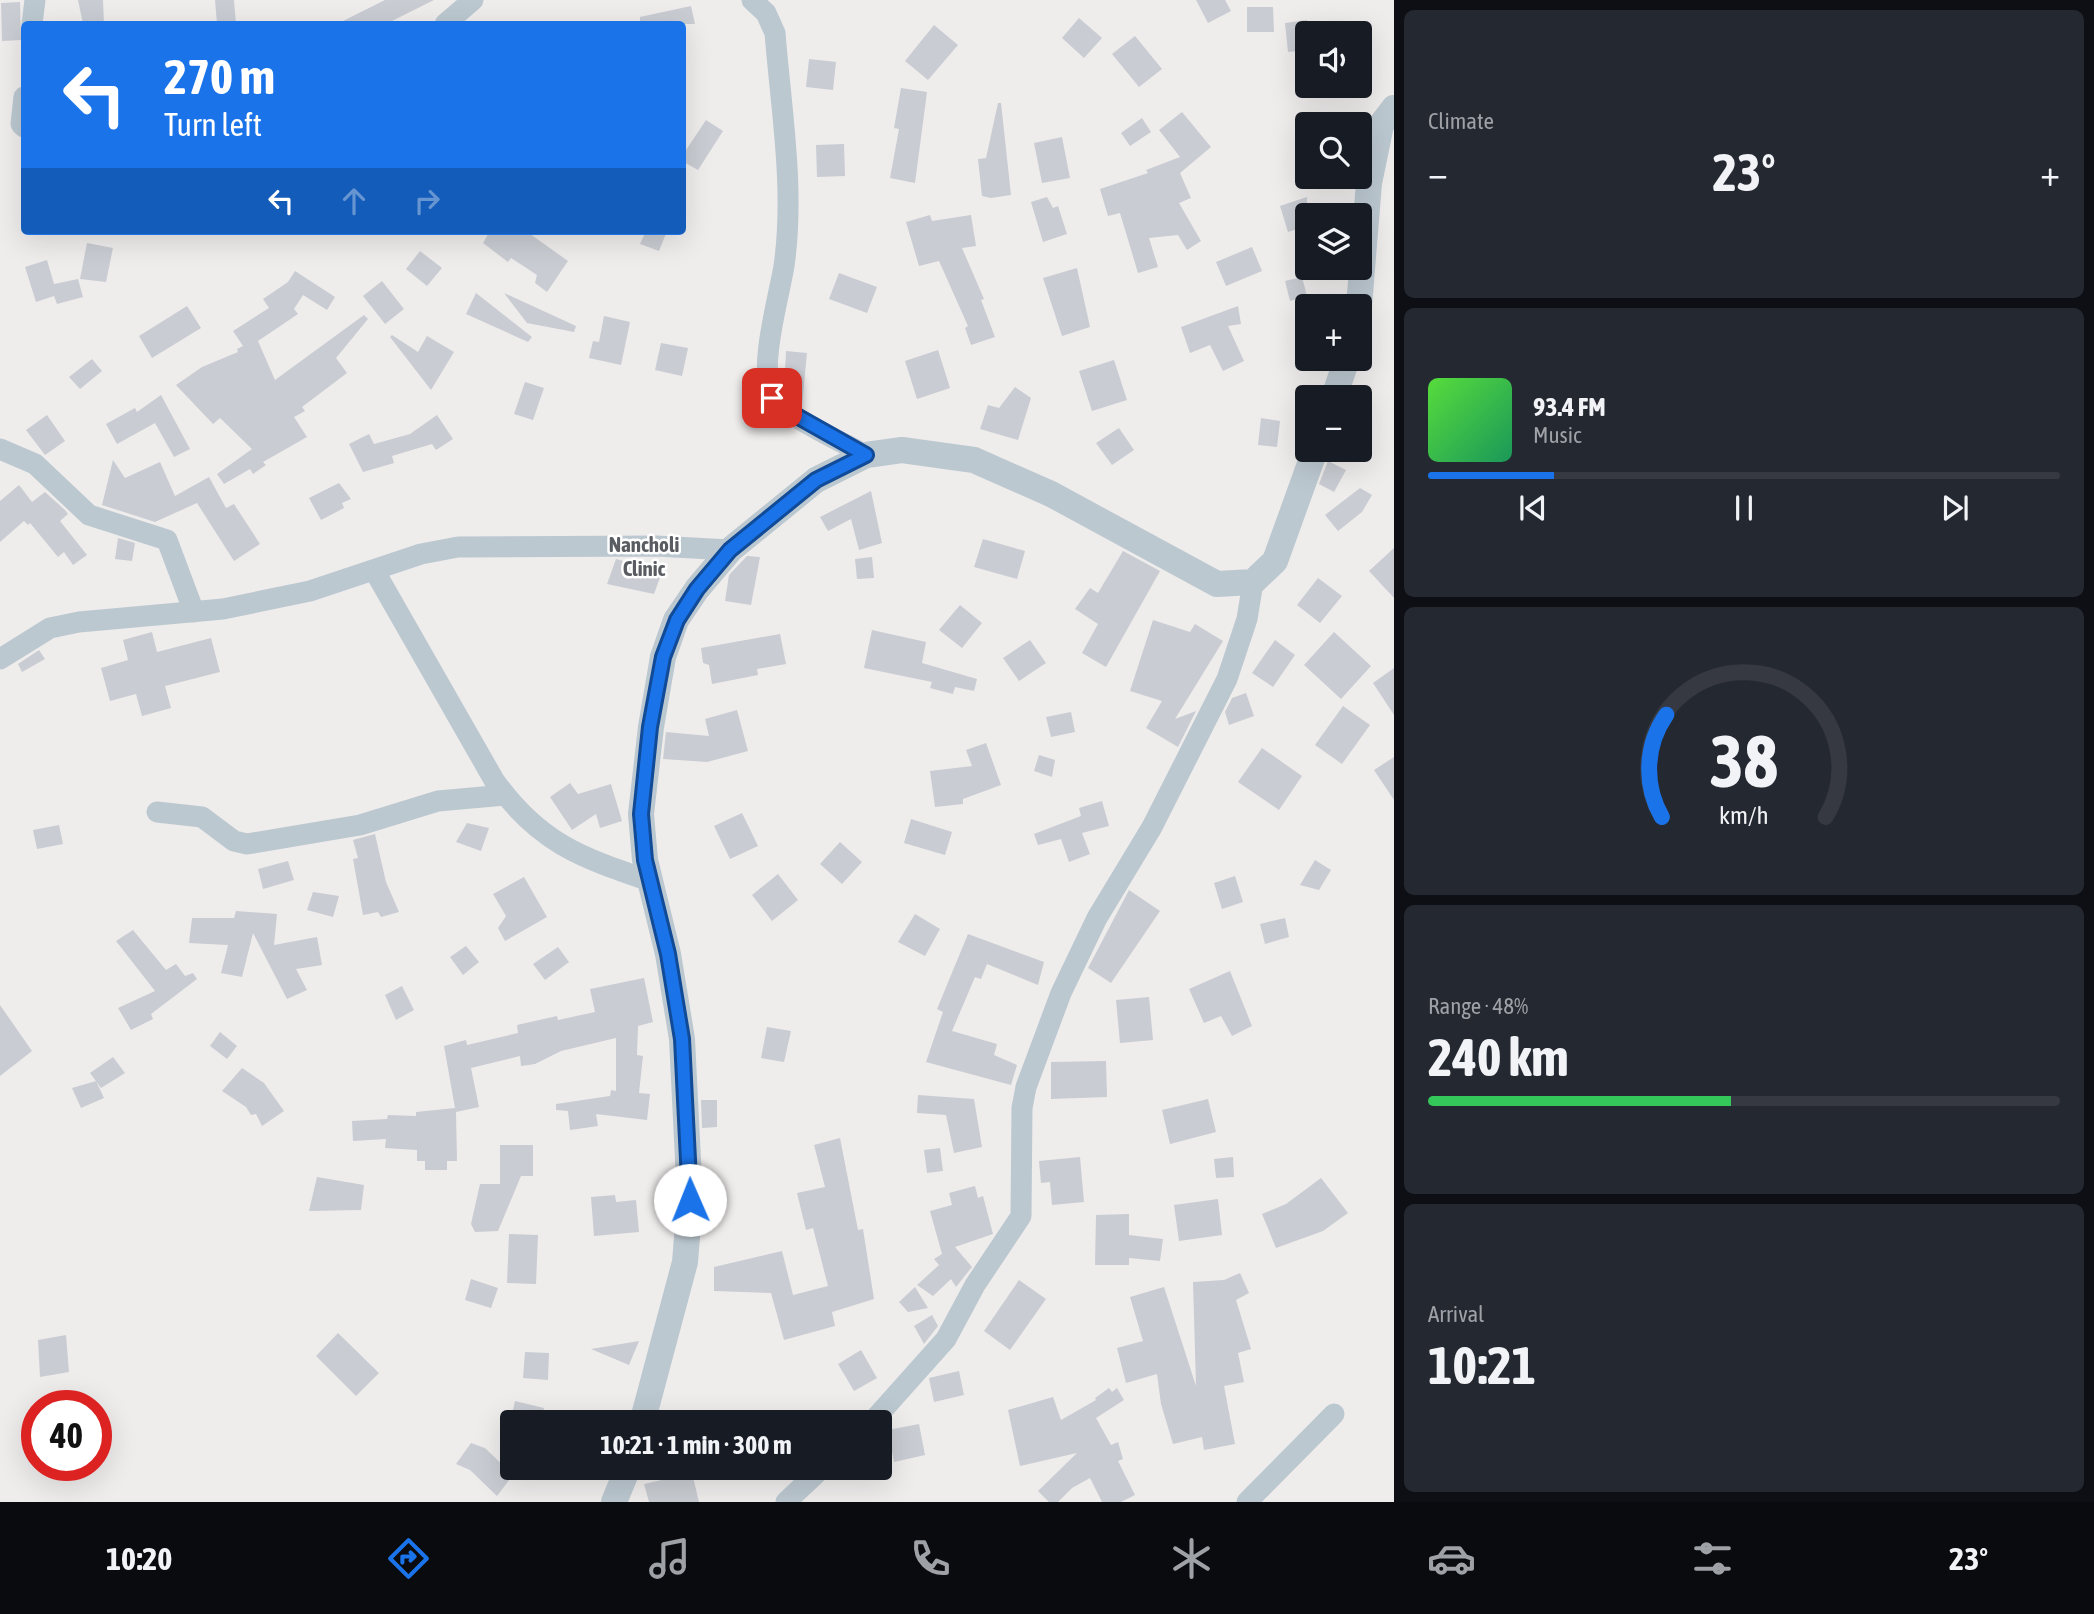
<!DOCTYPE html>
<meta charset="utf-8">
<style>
:root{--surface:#171b24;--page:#242831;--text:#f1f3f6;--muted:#9ea1a6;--line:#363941;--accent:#1a73e8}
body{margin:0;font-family:"Asap Condensed",sans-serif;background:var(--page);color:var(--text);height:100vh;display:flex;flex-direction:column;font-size:26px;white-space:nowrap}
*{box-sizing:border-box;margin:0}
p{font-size:23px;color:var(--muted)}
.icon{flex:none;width:38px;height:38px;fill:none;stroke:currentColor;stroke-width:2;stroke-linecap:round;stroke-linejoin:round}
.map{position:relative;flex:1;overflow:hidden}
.sheet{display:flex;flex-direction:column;gap:10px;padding:10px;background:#0d0f14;width:700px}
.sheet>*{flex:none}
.top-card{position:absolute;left:21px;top:21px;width:665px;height:214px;border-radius:7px;box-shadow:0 7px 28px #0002;background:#1a73e8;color:#fff;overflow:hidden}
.buttons{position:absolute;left:1295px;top:21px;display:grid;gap:14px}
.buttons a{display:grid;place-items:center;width:77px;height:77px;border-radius:7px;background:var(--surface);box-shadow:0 7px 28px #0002;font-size:35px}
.speed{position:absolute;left:21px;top:1390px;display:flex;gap:14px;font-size:35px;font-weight:700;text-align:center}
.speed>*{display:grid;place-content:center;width:91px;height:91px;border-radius:50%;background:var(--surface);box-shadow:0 7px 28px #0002;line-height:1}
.speed .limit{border:10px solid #d22;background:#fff;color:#111}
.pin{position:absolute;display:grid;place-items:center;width:60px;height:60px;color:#fff;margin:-30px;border-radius:14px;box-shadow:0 4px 10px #0006}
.me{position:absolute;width:77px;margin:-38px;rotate:359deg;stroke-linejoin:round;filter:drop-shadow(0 0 5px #0008)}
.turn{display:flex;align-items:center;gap:24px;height:147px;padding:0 28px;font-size:32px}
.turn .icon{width:91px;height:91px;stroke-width:2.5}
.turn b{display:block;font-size:49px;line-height:60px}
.lanes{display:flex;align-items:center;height:66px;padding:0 28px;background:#0003;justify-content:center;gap:35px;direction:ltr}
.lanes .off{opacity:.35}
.big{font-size:52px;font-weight:700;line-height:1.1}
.sheet .tile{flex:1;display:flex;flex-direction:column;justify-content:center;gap:10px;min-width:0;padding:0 24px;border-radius:10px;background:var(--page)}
.sheet .dial{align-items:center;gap:0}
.dial svg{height:182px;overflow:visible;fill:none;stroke:var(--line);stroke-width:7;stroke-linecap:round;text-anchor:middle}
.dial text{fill:var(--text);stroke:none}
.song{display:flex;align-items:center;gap:21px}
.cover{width:84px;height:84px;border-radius:10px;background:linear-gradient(135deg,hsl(110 70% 55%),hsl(150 70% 35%))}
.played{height:7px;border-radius:4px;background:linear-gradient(90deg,var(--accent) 20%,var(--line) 20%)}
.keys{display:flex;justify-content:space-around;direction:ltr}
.heat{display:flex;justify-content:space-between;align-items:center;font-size:38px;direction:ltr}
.charge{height:10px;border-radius:5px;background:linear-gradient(90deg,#34c759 48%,var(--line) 0)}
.trip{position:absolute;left:500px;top:1410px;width:392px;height:70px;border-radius:7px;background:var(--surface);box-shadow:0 7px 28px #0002;font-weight:700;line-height:70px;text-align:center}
.tab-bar{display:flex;height:112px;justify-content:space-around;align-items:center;background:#090b0e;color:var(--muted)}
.tab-bar .icon{width:49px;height:49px}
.tab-bar .on{color:var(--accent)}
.tab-bar b{font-size:32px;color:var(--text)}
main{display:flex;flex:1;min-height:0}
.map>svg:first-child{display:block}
</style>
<main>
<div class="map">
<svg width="1394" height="1502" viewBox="0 0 1394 1502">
<rect width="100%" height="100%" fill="#efecec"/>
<path fill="#c9ccd2" d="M78 0H103L104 24H83Z
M215 0H234L236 24H217Z
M385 0H434L386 24H337Z
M1196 0H1225L1231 11 1208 23Z
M20 2 21 40 2 41 1 3Z
M691 6 695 24H640V17Z
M1247 7H1273L1274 32H1247Z
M1079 18 1102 38 1084 58 1062 38Z
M1307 20V50L1288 52 1285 23Z
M934 25 958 45 928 80 905 61Z
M1135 36 1162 69 1139 87 1112 54Z
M809 59 836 62 833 90 806 87Z
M901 88 927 92 915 183 890 178 899 129 894 128Z
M998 103H1001L1011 195 991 198 982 196 978 159 986 158Z
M1182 112 1211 147 1180 173 1191 198 1179 203 1201 241 1187 250 1178 235 1149 238 1158 267 1138 273 1120 213 1108 216 1100 189 1148 173 1146 170 1180 157 1159 130Z
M1142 118 1151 132 1130 146 1121 133Z
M706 120 723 131 698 170 682 161V156Z
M1062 137 1070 178 1042 183 1034 143Z
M844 144 845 176 817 177 816 145Z
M1047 197 1053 208 1058 206 1067 234 1043 242 1031 202Z
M1307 197V226L1288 232 1280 206Z
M930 215 932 221 971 215 976 246 962 248 984 299 981 300 995 337 971 345 965 328 968 326 939 261 919 266 906 222Z
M490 231H526L568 261 547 292 535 283 537 275 511 258 508 262 483 243Z
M646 231H667L659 251 640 244Z
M87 243 113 248 106 282 80 279Z
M1252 247 1262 271 1226 286 1216 262Z
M420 251 442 268 427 286 406 269Z
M47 260 54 284 78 279 83 297 57 304 54 296 36 302 25 267Z
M1077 268 1090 327 1062 336 1043 278Z
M295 271 335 297 327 310 303 295 294 309 298 314 258 341 275 380 364 315 368 319 336 358 347 373 302 407 305 411 294 417 307 437 263 462 266 465 253 474 250 469 224 484 217 474 252 449 220 418 213 424 176 385 202 367 238 352 237 349 243 346 233 331 269 308 263 299 288 282Z
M839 273 877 287 867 313 829 299Z
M1302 277 1307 296 1290 301 1285 281Z
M382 281 404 309 385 324 363 296Z
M476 293 532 337 528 342 466 314Z
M504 293 576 326 574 332 527 323Z
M187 306 201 328 152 358 139 336Z
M1238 306 1241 324 1228 326 1244 361 1223 371 1210 345 1190 353 1181 327Z
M604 316 630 322 621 365 589 358 593 341 599 342Z
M392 335 418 352 427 336 454 352 431 390 390 337Z
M661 343 688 348 682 376 655 370Z
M938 350 950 388 917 399 905 361Z
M786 351 807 353 802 405 784 391Z
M92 359 102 371 80 389 69 377Z
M1114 360 1127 400 1092 411 1079 371Z
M525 382 544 388 533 420 514 414Z
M1015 387 1031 398 1018 440 980 429 988 405 999 408Z
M161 395 190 449 174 457 155 423 117 444 106 424 135 408 137 412Z
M47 415 65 441 45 455 26 430Z
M437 415 453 439 436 450 432 444 392 456 394 463 363 472 349 444 369 434 374 444 410 434Z
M1261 418 1280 421 1277 447 1258 445Z
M1119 428 1134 450 1112 465 1096 443Z
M113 460 125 478 160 462 175 496 209 477 226 508 234 504 260 544 234 561 197 503 155 522 102 505Z
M1328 461 1346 470 1334 492 1319 484Z
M339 483 351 499 342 503 344 508 321 520 309 498Z
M19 485 32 502 45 492 65 510 68 514 60 521 87 555 73 565 64 552 58 557 30 523 28 525 24 521 0 542V501Z
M1360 488 1372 495 1362 512 1338 531 1325 515Z
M871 491 882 543 859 550 851 519 828 531 820 517Z
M118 538 135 543 132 561 115 559Z
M983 539 1025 551 1017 579 974 567Z
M1394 548V598L1369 571Z
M1123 551 1160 571 1106 667 1082 653 1098 624 1075 609 1090 588 1098 593Z
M747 556 760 557 751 605 725 601 729 575Z
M872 557 874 578 857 579 855 559Z
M616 559 662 572 654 594 607 584Z
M1318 578 1342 596 1320 623 1297 605Z
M960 605 982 623 962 648 939 630Z
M1153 620 1190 632 1195 624 1223 641 1175 719 1196 711 1178 747 1146 728 1162 701 1130 691Z
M872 630 926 642 922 663 977 679 974 691 955 687 953 694 930 688 932 682 864 668Z
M152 632 157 652 211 638 220 672 165 686 171 708 142 716 136 694 110 701 101 668 128 660 123 640Z
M1334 632 1371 666 1341 699 1304 665Z
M780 634 786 664 757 669 758 675 712 684 709 665 703 663 701 648Z
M1030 640 1046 663 1019 681 1003 658Z
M1275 640 1295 655 1273 687 1252 673Z
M39 650 45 659 22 672 18 664Z
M1394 668V715L1373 683Z
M1246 693 1254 716 1229 725 1225 712 1232 698Z
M1343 706 1370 725 1342 764 1315 745Z
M737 710 748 751 707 762 663 759 666 732 709 736 705 719Z
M1071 712 1075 732 1051 737 1046 717Z
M986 743 1001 785 963 799V804L935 807 930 771 972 766 966 750Z
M1262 748 1302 776 1279 810 1238 782Z
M1039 755 1055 760 1052 777 1034 771Z
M1394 757V800L1374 770Z
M570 783 578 794 611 784 622 821 600 828 596 814 572 830 550 797Z
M1102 801 1109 826 1082 833 1090 854 1069 862 1061 839 1038 845 1034 834 1081 816 1079 808Z
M742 813 758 846 730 859 714 826Z
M911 819 952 832 945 855 904 843Z
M467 823 489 828 481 851 456 842Z
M59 825 63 844 37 849 33 830Z
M375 834 386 882 399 912 381 917 378 912 363 915 353 859 358 858 353 840Z
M840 842 862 862 842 884 820 864Z
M1315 860 1331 870 1319 890 1300 885Z
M288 861 294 880 263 889 258 869Z
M778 874 798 900 772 921 752 895Z
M1235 876 1243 902 1222 909 1214 883Z
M524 877 547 917 505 941 498 928 506 916 493 894Z
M1129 890 1160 911 1111 983 1088 968Z
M313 892 339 896 333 917 307 910Z
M236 911 277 914 274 945 317 937 322 965 296 969 307 990 287 999 253 933 242 977 221 973 228 945 189 943 192 918H234Z
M915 914 940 929 925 956 898 942Z
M1285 918 1289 937 1265 944 1260 924Z
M133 930 166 970 176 964 185 976 193 973 197 979 151 1014 153 1019 131 1030 118 1008 155 991 116 941Z
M968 934 1044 962 1038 985 987 964 981 979 975 977 952 1031 997 1044 994 1055 1017 1065 1011 1085 926 1062 943 1012 937 1009Z
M466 946 479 962 463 975 450 957Z
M558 947 569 962 545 980 533 964Z
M1230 971 1252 1026 1232 1036 1221 1016 1204 1023 1189 989Z
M644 978 653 1022 638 1026 637 1055 643 1056 639 1093 650 1094 647 1120 596 1114 598 1126 570 1130 568 1111 556 1110V1104L610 1096 611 1090 616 1091V1038L561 1051 535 1064 521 1066 520 1056 471 1068 479 1107 456 1112 457 1161H447V1170H425V1161H417V1150L385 1148 386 1139 353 1141 352 1121 387 1119 388 1115 416 1116V1112L455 1108 444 1046 466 1040 467 1045 518 1033 517 1025 557 1016 558 1020 595 1012 590 989Z
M402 986 414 1010 396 1020 385 995Z
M1149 997 1153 1040 1120 1043 1116 1000Z
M0 1005 32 1051 0 1076Z
M767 1027 791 1031 784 1062 761 1058Z
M220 1032 237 1046 227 1059 210 1046Z
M113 1057 125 1073 101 1088 90 1073Z
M1106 1061 1107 1097 1051 1099V1062Z
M242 1068 264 1083 284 1111 262 1126 256 1114 251 1115 246 1107 222 1091Z
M96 1081 104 1098 81 1108 72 1088Z
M918 1095 974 1099 982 1147 954 1153 946 1115 917 1113Z
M1208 1099 1216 1132 1170 1144 1162 1110Z
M701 1100H717V1127L702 1128Z
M840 1138 858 1230 863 1229 874 1299 832 1312 835 1326 784 1340 771 1293 714 1291V1267L782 1251 793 1295 828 1286 813 1228 806 1230 797 1193 825 1187 814 1145Z
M500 1145H533V1176H521L498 1231 475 1232 471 1224 480 1184H500Z
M940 1148 943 1171 927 1173 924 1150Z
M1080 1157 1084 1202 1052 1205 1050 1182 1041 1183 1039 1161Z
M1233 1157 1234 1177 1216 1178 1214 1159Z
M317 1177 364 1185 361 1210 309 1211Z
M1321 1178 1348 1213 1323 1231 1276 1248 1262 1214 1286 1204Z
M975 1186 978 1198 983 1196 993 1234 955 1247 972 1267 956 1287 951 1279 933 1296 917 1285 939 1265 934 1259 942 1254 930 1211 952 1205 949 1193Z
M615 1195 616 1202 636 1200 639 1232 594 1236 591 1197Z
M1218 1199 1222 1235 1179 1241 1174 1205Z
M1129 1214V1235L1163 1239 1160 1261 1129 1258V1265H1095L1096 1215Z
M509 1234 538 1235 536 1284 507 1283Z
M1240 1273 1249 1293 1236 1300 1251 1349 1238 1353 1244 1382 1224 1386 1235 1444 1204 1450 1202 1437 1173 1444 1161 1404 1157 1374 1126 1383 1117 1348 1143 1341 1130 1297 1164 1287 1196 1386 1193 1282 1224 1280Z
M471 1279 498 1288 491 1308 465 1300Z
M1019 1280 1046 1299 1010 1350 984 1331Z
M915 1287 928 1308 908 1312 899 1302Z
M932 1315 938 1326 924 1344 914 1326Z
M338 1333 379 1373 356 1396 316 1356Z
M66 1335 69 1372 40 1377 38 1340Z
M639 1341 629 1365 591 1349Z
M861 1350 877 1378 854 1391 838 1364Z
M525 1352 549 1353 548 1380 523 1378Z
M959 1371 964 1395 934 1402 929 1378Z
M1109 1388 1112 1392 1117 1388 1124 1400 1096 1418 1111 1445 1118 1442 1123 1459 1118 1461 1135 1495 1121 1502H1102L1090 1478 1072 1488 1058 1502H1049L1038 1491 1077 1453 1020 1466 1008 1410 1053 1397 1061 1420 1096 1400 1095 1398Z
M515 1401 544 1408 540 1423H510Z
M919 1424 925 1455 894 1462 888 1430Z
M471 1443 485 1448 513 1475 497 1496 470 1470 456 1464Z
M692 1473 699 1502H649L644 1484Z"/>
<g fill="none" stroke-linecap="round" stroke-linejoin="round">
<path stroke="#bcc8d0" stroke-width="21" d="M752 0 766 13 775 33C781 109 795 189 784 266 779 297 758 368 772 397 780 413 847 445 866 455
M32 24 35 0
M445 24 473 0
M24 97 21 124 24 127
M0 449 35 464 89 515 167 540 194 612
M374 570 494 780C539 843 580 857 650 881
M0 659 50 628 79 622 223 609 310 591 421 554 458 547 656 546 730 550
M157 812 202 817 234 841 247 844 360 825 438 801 505 795
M871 1423 946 1339 975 1285 1021 1216 1022 1108 1026 1087 1061 993 1097 918 1152 827 1227 679 1247 619 1253 582
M786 1502 822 1468
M1247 1502 1334 1414"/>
<path stroke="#bcc8d0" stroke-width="26" d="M1359 306 1369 183 1381 125 1394 108
M1334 397 1347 359
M642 1423 685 1262 690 1200 682 1039 668 954 645 860 641 814 651 727 663 657 676 620 697 589 730 550 816 480 866 455 902 450 974 460 1051 494 1217 584 1253 582 1275 561 1315 450
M614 1502 628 1468"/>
</g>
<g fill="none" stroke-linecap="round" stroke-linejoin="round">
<g stroke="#114b97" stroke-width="18">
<path id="route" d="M690 1200 682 1039 668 954 645 860 641 814 650 727 663 657 677 620 697 589 730 550 816 480 866 455 779 406 772 398"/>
</g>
<use href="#route" stroke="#1a73e8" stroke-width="12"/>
</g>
<g text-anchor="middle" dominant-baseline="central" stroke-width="5" stroke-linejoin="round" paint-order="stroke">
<g font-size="21" font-weight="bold" fill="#595d62" stroke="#fff">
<text x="644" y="544">Nancholi<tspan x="644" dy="24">Clinic</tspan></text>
</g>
</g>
</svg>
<div class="buttons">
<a><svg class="icon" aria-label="sound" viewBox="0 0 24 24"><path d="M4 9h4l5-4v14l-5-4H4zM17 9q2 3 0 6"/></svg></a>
<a><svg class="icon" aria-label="search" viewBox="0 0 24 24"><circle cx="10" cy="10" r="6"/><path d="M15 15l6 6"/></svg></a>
<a><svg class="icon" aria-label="layers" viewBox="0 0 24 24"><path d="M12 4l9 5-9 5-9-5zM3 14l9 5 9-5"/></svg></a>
<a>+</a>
<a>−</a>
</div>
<div class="speed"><div class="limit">40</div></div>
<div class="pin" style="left:772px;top:398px;background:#d93025"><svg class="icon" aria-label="arrive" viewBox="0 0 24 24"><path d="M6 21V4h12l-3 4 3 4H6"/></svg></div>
<svg class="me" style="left:690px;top:1200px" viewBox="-20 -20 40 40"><circle r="19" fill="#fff"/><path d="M0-13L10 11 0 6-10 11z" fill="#1a73e8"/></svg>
<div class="trip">10:21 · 1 min · 300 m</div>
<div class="top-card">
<div class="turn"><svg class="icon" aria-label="left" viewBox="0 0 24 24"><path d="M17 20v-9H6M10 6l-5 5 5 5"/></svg><div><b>270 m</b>Turn left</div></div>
<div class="lanes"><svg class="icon" aria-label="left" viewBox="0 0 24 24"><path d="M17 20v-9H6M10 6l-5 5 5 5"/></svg><svg class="icon off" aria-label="ahead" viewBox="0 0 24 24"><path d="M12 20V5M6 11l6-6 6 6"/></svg><svg class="icon off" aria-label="right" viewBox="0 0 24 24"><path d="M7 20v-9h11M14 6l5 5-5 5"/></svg></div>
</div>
</div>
<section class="sheet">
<div class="tile"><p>Climate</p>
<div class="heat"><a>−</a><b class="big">23°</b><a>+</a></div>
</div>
<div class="tile">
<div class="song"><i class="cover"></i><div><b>93.4 FM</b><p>Music</p></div></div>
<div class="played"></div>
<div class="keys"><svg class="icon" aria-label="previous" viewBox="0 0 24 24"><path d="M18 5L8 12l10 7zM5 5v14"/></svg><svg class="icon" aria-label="pause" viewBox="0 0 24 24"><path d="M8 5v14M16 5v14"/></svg><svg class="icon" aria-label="next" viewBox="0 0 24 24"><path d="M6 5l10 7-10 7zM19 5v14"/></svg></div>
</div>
<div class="tile dial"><svg viewBox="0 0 100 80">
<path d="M14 69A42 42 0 1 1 86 69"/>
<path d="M14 69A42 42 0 0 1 16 24" stroke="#1a73e8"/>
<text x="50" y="56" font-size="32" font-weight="700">38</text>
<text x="50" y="72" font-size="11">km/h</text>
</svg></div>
<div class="tile"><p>Range · 48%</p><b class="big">240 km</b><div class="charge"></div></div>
<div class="tile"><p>Arrival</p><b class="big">10:21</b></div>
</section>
</main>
<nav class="tab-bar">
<b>10:20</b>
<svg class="icon on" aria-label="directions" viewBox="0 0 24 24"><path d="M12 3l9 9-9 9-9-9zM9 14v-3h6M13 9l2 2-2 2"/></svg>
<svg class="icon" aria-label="music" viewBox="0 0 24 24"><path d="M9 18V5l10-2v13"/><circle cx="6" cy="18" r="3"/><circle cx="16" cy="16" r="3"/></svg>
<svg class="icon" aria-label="phone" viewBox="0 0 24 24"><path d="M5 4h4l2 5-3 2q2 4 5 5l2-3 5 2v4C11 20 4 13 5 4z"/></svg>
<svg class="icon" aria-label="climate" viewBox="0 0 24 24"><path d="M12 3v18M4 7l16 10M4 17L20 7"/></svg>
<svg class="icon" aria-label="car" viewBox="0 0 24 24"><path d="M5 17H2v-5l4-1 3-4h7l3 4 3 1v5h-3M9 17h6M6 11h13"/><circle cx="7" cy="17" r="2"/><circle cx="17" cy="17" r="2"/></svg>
<svg class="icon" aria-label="filters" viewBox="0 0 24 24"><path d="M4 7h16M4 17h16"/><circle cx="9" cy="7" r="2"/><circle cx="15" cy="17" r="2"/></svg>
<b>23°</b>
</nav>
